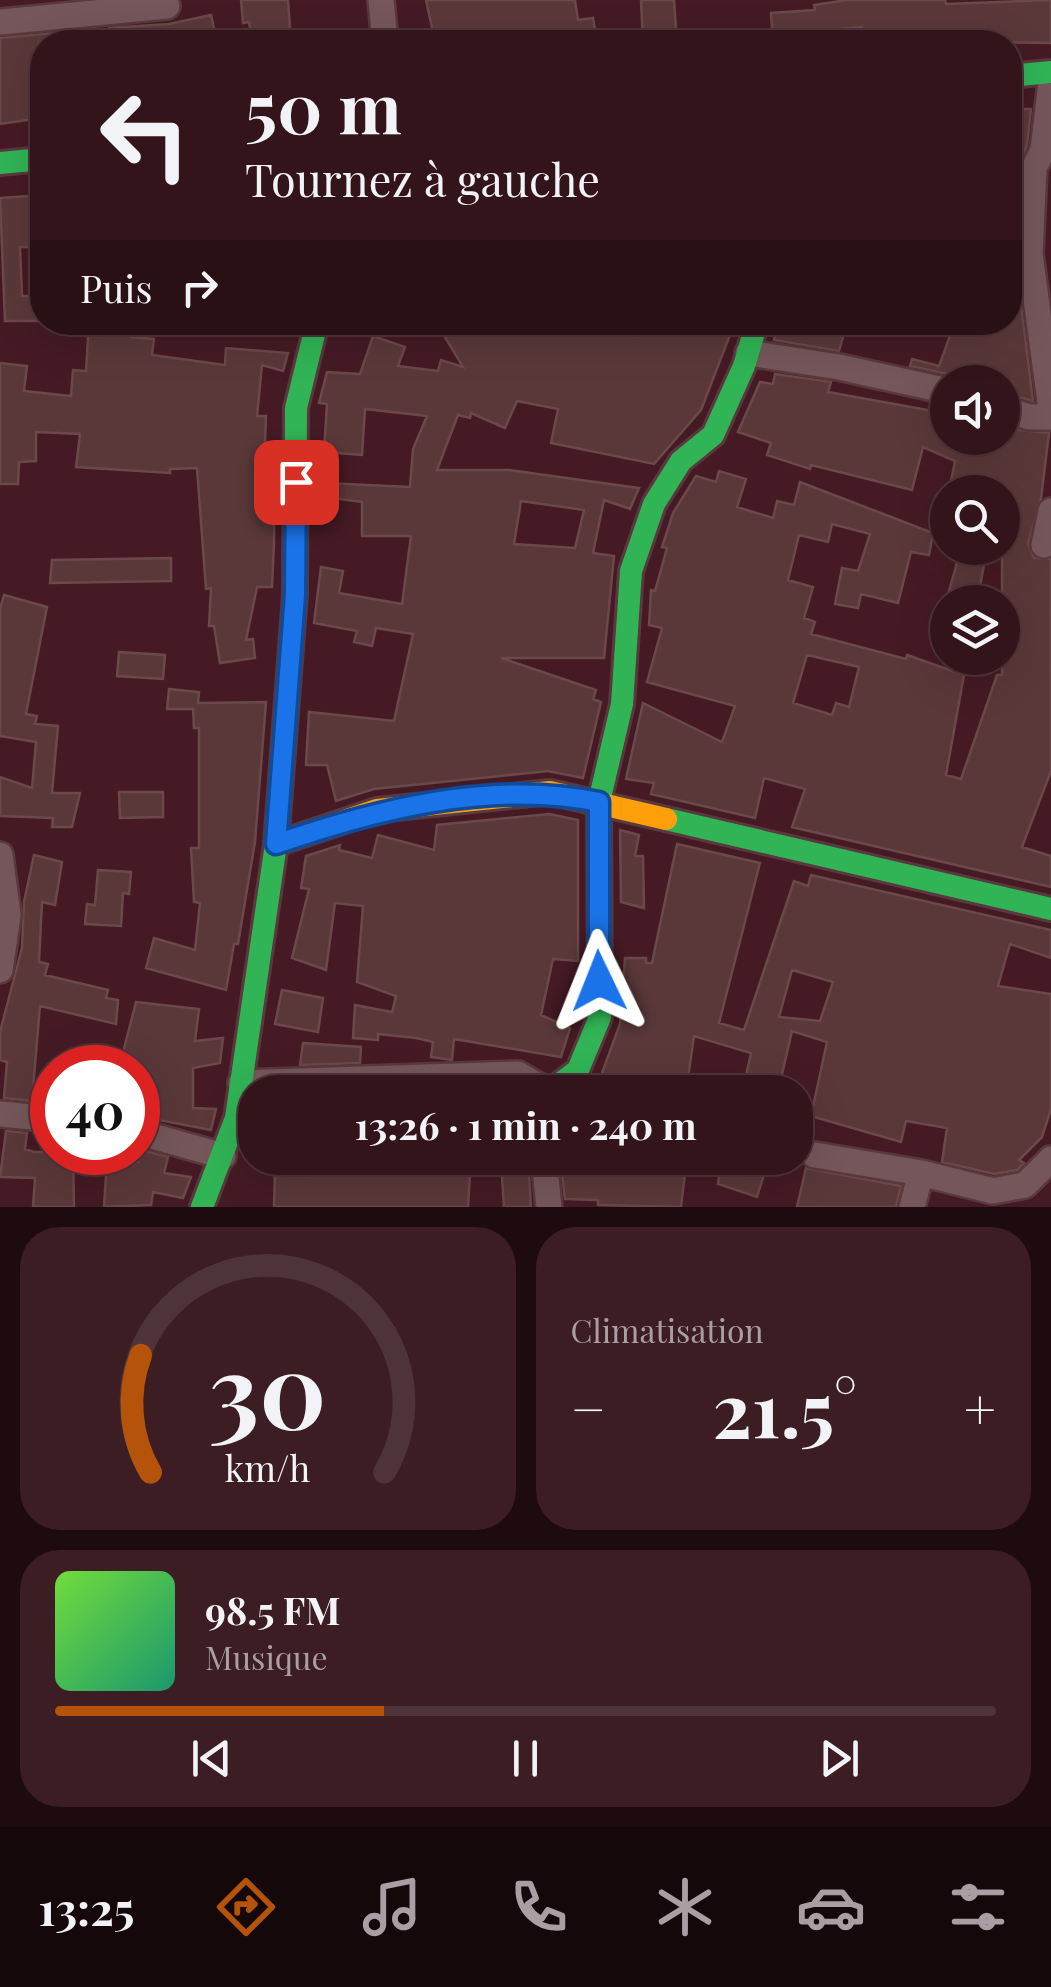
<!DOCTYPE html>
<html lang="fr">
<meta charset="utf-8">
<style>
:root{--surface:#34141b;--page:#3c1d24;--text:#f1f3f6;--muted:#a99ea3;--line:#4e333a;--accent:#b45309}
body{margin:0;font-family:"Playfair Display",serif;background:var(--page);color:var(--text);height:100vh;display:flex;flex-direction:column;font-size:38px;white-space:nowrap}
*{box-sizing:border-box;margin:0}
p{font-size:32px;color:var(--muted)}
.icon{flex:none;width:55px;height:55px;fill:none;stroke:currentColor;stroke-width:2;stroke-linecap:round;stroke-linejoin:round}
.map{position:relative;height:1207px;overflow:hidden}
.details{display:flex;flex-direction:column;gap:20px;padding:20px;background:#1d0b0f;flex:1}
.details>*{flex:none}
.top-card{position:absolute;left:30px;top:30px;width:992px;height:305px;border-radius:40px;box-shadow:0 10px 40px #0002,0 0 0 2px var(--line);background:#34141b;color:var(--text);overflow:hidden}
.buttons{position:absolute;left:930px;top:365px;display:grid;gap:20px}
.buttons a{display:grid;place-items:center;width:90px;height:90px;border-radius:50%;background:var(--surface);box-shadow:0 10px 40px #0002,0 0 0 2px var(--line);font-size:50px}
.speed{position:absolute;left:30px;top:1045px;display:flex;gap:20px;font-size:50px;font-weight:700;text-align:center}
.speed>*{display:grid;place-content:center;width:130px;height:130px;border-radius:50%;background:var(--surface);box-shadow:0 10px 40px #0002,0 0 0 2px var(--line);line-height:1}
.speed .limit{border:15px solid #d22;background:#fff;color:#111}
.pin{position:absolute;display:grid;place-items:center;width:85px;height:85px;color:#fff;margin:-42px;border-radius:20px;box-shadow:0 5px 15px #0006}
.me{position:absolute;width:110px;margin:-55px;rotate:358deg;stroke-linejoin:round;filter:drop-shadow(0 0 8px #0008)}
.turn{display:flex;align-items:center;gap:35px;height:210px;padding:0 50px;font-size:45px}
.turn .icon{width:130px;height:130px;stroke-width:2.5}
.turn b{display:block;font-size:70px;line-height:85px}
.then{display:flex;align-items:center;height:95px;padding:0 50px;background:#0003;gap:20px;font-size:38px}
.big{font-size:75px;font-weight:700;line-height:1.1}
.details .tile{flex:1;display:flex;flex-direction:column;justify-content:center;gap:15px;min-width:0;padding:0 35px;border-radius:40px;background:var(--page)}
.details .dial{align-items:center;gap:0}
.dial svg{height:260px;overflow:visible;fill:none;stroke:var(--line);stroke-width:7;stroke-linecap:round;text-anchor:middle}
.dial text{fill:var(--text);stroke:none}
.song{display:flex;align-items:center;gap:30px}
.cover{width:120px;height:120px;border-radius:15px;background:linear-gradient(135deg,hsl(100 70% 55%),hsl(160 70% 35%))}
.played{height:10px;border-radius:5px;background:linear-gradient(90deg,var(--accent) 35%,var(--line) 35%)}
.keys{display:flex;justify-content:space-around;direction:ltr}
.heat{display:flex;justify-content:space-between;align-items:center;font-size:55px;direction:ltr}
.details .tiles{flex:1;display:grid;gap:20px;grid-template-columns:1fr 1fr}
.tile:last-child{grid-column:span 2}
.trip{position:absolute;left:238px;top:1075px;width:575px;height:100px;border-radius:40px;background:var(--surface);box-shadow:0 10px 40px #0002,0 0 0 2px var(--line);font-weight:700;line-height:100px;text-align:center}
.dock{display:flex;height:160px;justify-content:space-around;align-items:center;background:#15080b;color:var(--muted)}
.dock .icon{width:70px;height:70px}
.dock .on{color:var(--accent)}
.dock b{font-size:45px;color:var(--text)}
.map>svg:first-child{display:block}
</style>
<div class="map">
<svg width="1051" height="1207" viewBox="0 0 1051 1207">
<rect width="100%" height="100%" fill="#451a24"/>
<path fill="#5a3839" stroke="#6b4849" stroke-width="2.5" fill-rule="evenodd" d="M241 0H288L291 42H252L249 22 243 23Z
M426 0H575L578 20 593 18 597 42H435Z
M641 0H674L677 42H643Z
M847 0H945L946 4 1051 0V43L977 42 976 33 886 42 885 34H862V27L803 33V42H773L771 13 815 10 814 5Z
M211 15 217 42H109V28L169 24Z
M74 31 75 42H39L42 118 0 124V38Z
M1021 109H1031L1027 145 1018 166 1017 189H1010V110Z
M42 195V247H20L22 296H42V321H5L0 198Z
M1014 248 1033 401 1011 395 1012 382H961L952 375 910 366 912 359 939 366 955 322H1013L1010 249Z
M89 322H132L131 337 154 339 152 355 225 365 226 348 288 353 283 371 262 365 257 416H266L265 444H275L274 543 272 587H257L246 640 253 639 255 658 220 663 214 626H209L211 588 206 589 197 468 170 469V473L76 467 80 434 36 432V461L19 462 18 484H0V363L27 366 24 391 71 396 73 370 86 371Z
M451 322H603L639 336 642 322H735L701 410 654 464 551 443 558 409 517 401 505 428 471 413 470 418 458 415 437 470H509L639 488 630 509 604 500 593 553 614 556 604 658H501L596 690 593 699 601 702 583 778 548 771 374 789 336 801 327 765H306L309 712 394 721 413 634 376 628 372 646 354 642 357 631 314 623 321 567 343 571 339 593 402 604 411 536H362V502L325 497 326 483 410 487 413 449 427 416 365 409 362 455 324 452 327 404 319 403 327 372 360 374 373 336 405 347 398 366 438 371 441 360 463 367 440 329ZM521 501 584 510 575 548 514 544Z
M778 322H847L839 351 774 340Z
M775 374 831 382 828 392 944 413 941 428 948 429V438H1009L1012 429 1049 433 1041 499 1028 543 1034 558 1051 559V771L1022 847 1051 856V887L792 827 805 789 764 778 755 818 651 794 654 783 626 779 643 703 722 742 735 706 647 682 662 628 649 625 651 590 655 591 667 548 662 547 673 513 696 476 716 482 719 471 746 479 737 507 773 518 777 501 794 505 800 482 933 533 929 555 911 552 898 603 861 594 858 608 835 604 842 568 858 571 870 534 832 524 828 542 799 535 788 580 813 587 804 618 815 622 811 634 906 659 907 655 964 675 946 775 961 779 997 675H1002V492H949L955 461 923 447 912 490 811 465 810 469 767 455 771 443 738 432 760 382 773 384ZM807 655 859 667 849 707 836 703 832 715 793 703Z
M961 548H987L978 598 972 596 971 602H946Z
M171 558V581L50 583 52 560Z
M4 595 47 607 26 714 37 716 35 724 58 726 52 793H80L72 827H52L53 818 0 816V777L32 788 36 742 0 736V609Z
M119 652 165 655 163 679 117 676Z
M169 689 199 692 198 703 266 702 255 842 238 944H234L226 990 146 968 154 938 195 950 200 903 194 902 191 848H199V728H194L193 709H167Z
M119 792H163V817L120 818Z
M549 814 578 820V961L553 959 541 1015 570 1028 561 1057 454 1039 452 1060 431 1057 433 1042 416 1038 378 1034V1040L353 1038 355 1005 392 1012 396 996 357 982 363 906 335 903 326 970 292 958 309 889 301 888 306 856 340 845 339 850 372 858 378 835 434 850 437 825Z
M620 830 639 835 635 856H643L644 908 621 902Z
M677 844 760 863 719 1023 744 1030 794 881 808 886 811 875 1051 930V958L1010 944 998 986 1051 994V1109L1042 1137 1019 1160 1024 1163 1017 1170 994 1174 942 1162 947 1128 906 1121 901 1142 811 1116 827 1042 792 1031 778 1092 743 1089 751 1053 694 1036 686 1092H595L620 1024 625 958H646V963H652ZM792 970 833 982 820 1021 779 1017Z
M34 855 62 862 55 905 42 902 39 962 48 964 45 975 108 990 106 998 118 1000 116 1024 40 1006 32 1101 4 1098 7 1062 0 1060V1032L22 948 24 902Z
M98 870 131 872 129 894 123 893 121 926 85 924 87 904 95 905Z
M282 990 323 998 318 1032 275 1024Z
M136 1002 199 1009 195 1041 223 1038 220 1063 193 1068V1108L216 1109 211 1130 138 1116V1068H119Z
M303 1043 361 1047 360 1063 300 1065Z
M6 1131 27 1133 25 1149 34 1152H73L74 1207H33L35 1178 0 1177Z
M138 1149 168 1157 164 1173 191 1177 183 1198 153 1192 151 1205 104 1207 107 1160 138 1162Z
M331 1158H471L468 1207H274L275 1171 329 1172Z
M528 1158 531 1207H504L501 1162Z
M560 1158H648V1169L685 1173 681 1207 598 1205V1200L565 1199Z
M722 1158 766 1168 757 1197 718 1184Z
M806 1168 901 1186 896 1207H797Z"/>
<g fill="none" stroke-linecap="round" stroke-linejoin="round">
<g stroke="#59383e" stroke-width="30">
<path id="street" d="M381 0 385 42
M0 22 167 6
M1051 82 1043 150 1034 168 1030 254 1051 409
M748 353 839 367 948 391
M1002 409 1030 417H1051
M1044 545 1051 511
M0 855 8 915 0 970
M241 1083 518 1074 549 1092
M0 1114 52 1119
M138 1132 223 1156
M815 1155 921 1173 993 1191 1025 1185 1051 1159
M544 1158 549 1207
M912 1207 921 1173"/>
</g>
<g stroke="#59383e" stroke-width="28">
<path id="fast" d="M1010 76 1051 72
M0 163 42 159
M666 819 1051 909
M549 1092 578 1070 600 1017 599 802 622 704 631 571 654 504 681 461 713 435 744 366 757 322
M202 1207 236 1118 276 844 295 595 296 408 317 322"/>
</g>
<g stroke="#59383e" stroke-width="28">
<path id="slow" d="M276 844 377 810 550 792 666 819"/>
</g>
<use href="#street" stroke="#75575b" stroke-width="25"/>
<use href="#fast" stroke="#30b455" stroke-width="22"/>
<use href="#slow" stroke="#ff9f0a" stroke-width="22"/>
</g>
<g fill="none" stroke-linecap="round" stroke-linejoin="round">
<g stroke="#114b97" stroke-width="25">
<path id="route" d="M296 482 295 595 276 844C378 809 492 780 599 802V981"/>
</g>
<use href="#route" stroke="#1a73e8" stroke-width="18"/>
</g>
</svg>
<div class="buttons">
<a><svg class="icon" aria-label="sound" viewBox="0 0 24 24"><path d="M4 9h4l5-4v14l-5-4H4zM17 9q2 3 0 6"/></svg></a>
<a><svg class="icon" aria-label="search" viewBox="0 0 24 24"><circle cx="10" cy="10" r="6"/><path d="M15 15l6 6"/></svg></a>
<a><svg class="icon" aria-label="layers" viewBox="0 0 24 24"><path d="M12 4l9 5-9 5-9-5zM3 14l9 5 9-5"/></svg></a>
</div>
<div class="speed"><div class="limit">40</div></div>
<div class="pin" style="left:296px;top:482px;background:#d93025"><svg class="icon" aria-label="arrive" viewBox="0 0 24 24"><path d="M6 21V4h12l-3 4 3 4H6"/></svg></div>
<svg class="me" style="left:599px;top:981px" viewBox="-20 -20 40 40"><path d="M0-17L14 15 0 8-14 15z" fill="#1a73e8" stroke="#fff" stroke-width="4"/></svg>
<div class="trip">13:26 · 1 min · 240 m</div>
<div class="top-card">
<div class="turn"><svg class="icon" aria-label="left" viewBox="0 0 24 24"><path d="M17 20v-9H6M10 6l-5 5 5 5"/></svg><div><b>50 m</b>Tournez à gauche</div></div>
<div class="then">Puis<svg class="icon" aria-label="right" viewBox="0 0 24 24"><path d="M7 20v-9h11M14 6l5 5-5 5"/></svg></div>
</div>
</div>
<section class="details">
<div class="tiles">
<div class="tile dial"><svg viewBox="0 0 100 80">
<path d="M14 69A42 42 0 1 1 86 69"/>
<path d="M14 69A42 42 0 0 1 11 33" stroke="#b45309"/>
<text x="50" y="56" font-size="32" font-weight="700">30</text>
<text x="50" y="72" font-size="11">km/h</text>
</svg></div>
<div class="tile"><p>Climatisation</p>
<div class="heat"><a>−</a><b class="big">21.5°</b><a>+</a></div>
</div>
<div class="tile">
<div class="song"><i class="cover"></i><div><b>98.5 FM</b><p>Musique</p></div></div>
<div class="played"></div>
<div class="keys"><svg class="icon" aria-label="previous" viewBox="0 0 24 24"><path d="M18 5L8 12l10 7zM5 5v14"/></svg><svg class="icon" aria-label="pause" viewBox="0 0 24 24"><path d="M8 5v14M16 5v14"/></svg><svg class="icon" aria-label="next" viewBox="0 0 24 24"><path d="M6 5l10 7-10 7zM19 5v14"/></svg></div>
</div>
</div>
</section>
<nav class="dock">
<b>13:25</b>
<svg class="icon on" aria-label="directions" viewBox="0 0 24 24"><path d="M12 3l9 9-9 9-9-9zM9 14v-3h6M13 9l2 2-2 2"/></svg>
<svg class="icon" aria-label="music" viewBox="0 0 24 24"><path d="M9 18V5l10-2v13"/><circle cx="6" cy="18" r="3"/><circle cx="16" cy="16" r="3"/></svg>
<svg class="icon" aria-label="phone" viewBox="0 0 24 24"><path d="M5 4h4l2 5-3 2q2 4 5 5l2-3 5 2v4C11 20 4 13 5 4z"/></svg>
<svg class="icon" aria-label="climate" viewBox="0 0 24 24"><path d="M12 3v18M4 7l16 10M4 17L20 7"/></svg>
<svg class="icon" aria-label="car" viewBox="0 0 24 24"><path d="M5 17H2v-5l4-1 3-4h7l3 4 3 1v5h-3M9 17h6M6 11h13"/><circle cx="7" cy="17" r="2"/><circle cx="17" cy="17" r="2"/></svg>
<svg class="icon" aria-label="filters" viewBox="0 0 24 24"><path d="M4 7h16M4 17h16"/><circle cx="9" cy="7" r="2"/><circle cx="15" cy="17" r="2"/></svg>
</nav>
